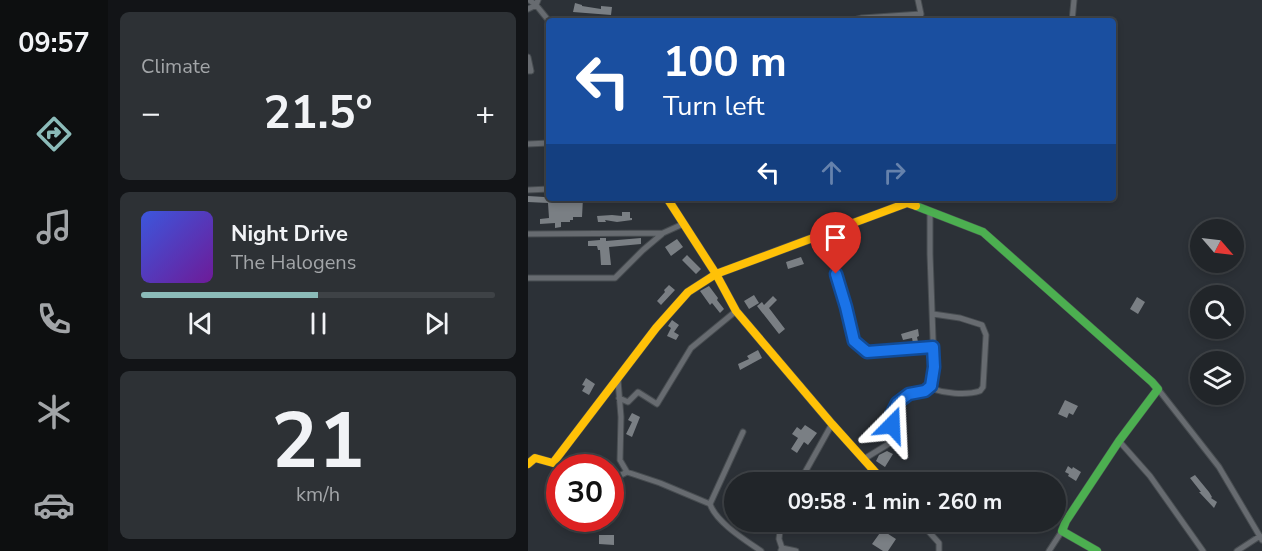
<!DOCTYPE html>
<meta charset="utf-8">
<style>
:root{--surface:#212529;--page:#2d3135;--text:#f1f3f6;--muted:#a2a5a8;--line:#3e4246;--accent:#8bbbb9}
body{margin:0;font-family:"Nunito Sans",sans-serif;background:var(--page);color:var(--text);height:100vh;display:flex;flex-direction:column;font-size:22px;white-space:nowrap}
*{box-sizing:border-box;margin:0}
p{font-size:20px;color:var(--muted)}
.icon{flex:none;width:33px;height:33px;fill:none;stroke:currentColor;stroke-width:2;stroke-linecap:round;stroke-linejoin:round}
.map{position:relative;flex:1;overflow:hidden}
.drawer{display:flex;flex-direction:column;gap:12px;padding:12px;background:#121417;width:420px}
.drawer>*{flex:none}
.top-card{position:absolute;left:18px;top:18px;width:570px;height:183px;border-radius:6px;box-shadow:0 3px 9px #0003,0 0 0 2px var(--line);background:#1a4fa0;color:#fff;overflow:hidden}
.needle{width:39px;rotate:118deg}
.tools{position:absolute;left:662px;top:219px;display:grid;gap:12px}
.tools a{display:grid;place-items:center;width:54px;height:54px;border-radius:50%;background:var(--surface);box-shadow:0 3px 9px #0003,0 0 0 2px var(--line);font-size:30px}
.speed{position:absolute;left:18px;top:454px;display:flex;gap:12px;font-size:30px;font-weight:700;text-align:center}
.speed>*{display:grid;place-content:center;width:78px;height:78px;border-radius:50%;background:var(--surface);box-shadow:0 3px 9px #0003,0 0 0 2px var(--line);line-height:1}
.speed .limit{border:9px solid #d22;background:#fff;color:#111}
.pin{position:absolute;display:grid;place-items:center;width:51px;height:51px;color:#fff;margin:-62px -26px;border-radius:50% 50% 50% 0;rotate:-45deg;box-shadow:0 0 6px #0007}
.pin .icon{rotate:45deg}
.me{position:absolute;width:66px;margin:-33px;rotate:21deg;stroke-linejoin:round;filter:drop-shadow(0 0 4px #0008)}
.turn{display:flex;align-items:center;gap:21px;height:126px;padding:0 18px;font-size:27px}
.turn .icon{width:78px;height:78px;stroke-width:2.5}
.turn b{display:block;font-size:42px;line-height:51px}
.lanes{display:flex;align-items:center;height:57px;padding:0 18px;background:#0003;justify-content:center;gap:30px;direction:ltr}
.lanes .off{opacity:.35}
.big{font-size:45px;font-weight:700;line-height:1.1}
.drawer .tile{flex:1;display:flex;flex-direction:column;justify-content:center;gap:9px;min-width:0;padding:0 21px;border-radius:9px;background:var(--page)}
.drawer .dial{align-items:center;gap:0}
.dial b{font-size:78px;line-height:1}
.song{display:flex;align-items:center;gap:18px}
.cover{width:72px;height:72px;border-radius:9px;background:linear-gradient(135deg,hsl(230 70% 55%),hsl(280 70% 35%))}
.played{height:6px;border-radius:3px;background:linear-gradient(90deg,var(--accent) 50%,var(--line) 50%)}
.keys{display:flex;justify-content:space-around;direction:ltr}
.heat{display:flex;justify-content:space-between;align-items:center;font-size:33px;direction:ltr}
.trip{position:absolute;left:196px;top:472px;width:342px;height:60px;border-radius:30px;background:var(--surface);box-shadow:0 3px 9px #0003,0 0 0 2px var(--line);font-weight:700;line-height:60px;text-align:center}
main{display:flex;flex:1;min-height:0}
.tabs{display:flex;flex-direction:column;width:108px;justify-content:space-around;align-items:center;background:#0d0f10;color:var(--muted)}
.tabs .icon{width:42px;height:42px}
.tabs .selected{color:var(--accent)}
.tabs b{font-size:27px;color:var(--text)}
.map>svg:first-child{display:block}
</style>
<main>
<nav class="tabs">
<b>09:57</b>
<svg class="icon selected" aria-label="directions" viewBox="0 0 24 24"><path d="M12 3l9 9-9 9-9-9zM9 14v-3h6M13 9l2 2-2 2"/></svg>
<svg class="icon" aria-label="music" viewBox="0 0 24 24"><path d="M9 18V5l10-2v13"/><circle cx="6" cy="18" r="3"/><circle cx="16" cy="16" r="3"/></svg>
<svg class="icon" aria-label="phone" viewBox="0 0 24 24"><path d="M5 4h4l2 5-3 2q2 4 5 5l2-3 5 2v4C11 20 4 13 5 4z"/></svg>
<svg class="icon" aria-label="climate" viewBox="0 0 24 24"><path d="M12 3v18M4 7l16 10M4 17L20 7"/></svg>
<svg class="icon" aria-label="car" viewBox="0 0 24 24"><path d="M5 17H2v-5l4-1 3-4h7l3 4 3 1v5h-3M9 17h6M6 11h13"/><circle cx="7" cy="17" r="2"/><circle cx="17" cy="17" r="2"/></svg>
</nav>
<section class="drawer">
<div class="tile"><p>Climate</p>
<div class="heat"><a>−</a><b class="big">21.5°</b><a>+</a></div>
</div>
<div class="tile">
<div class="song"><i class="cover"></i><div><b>Night Drive</b><p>The Halogens</p></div></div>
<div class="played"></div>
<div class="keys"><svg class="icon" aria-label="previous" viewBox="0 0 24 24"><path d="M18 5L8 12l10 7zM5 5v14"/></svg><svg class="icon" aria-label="pause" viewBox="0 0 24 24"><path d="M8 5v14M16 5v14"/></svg><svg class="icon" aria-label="next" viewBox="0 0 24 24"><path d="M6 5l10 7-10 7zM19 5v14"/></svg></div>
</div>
<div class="tile dial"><b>21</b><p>km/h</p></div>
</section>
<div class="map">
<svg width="734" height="551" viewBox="0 0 734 551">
<rect width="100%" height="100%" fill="#2c3137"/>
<path fill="#7a7f84" d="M47 3 54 5V6L73 9V6L84 7 83 15 45 12Z
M0 196 33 198V203H46V198H55L54 217H45V220H42V222H33V227L27 228V223L12 224V219L21 218 20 203 0 202Z
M94 212H102V218H104V220L89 222 77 220 78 222H70L69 216 84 215 94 216Z
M72 238H78V241L113 238V244L81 247 83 265H73L72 250H70L69 246H60V241L72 240Z
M149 239 155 247 143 256 137 247Z
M159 255 173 269 168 274 154 260Z
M273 257 276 264 260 269 258 262Z
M141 285 147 290 133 305 129 301 137 292 136 290Z
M181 286 190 298 189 300 196 309 192 313 184 303 182 305 172 291Z
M226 295 231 303 221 309 216 301Z
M245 296 249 300 241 308 257 329 251 334 229 306 234 302 236 305Z
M609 297 617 302 610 314 602 309Z
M144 320 151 325 146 332 151 335 148 340 139 336 143 328 140 326Z
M390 329 391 336 389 337 390 342 385 343 384 338 375 340 373 334Z
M230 350 234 358 212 370 210 364 221 359 219 356Z
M58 378 67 384 61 395 54 391 57 386 54 385Z
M537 400 550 406 545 415 541 413 539 418 530 414Z
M104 413 112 417 104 437 98 434 104 422 100 420Z
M277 425 289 433 280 445 276 442 269 453 263 449 270 438 264 434 269 427 273 430Z
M359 451 365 454 357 467 348 461 351 455Z
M540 466 544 469 545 467 553 472 548 481 540 476 541 474 537 472Z
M667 475 681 492 684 497 683 498 689 502 686 508 671 492H673L662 478Z
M354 530 368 539 360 551H355L344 544Z
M71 535H86V545L71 544Z"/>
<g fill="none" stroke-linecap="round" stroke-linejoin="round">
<g stroke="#474c50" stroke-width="7">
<path id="street" d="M1 0 8 5 21 21
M0 9 8 5 10 0
M322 21 334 18 393 14 390 0
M544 21 546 0
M0 57 3 71H0
M0 144 21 143
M0 190 21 189
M298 233 326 341 339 352 405 347
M0 234 135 233 155 224
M0 278H87L115 250 134 234
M90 380 93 417 92 460 99 472
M401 388C416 393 437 396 452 391L455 387 458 335 454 325 432 318 405 314
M630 389 691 467 734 540
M91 398 100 402 110 392 129 404 163 348 208 311
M591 441 622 476 675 551
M336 459 362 443C369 434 364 425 363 415 367 407 373 397 382 393 386 392 391 393 396 391 406 388 406 376 406 367L402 254V212
M25 463 41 468
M82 476 89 477 99 472 132 483 182 504C188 522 217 540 233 551
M271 483 304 424
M182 504 215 432
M253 522 251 539 254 548
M392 522 411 543V551
M253 550 254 548 268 551
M521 551 534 531
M709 551 732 536"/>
</g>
<g stroke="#474c50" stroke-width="9">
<path id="fast" d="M388 206 455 232 624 382 630 389 591 441 538 521 534 531 569 551"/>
</g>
<g stroke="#474c50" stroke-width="9">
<path id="slow" d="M139 198 188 274 208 311 304 424 357 483
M0 464 7 458 25 463 128 328 160 292 188 274 379 203 388 206"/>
</g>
<use href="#street" stroke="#676b70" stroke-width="5"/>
<use href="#fast" stroke="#4caf50" stroke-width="8"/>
<use href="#slow" stroke="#ffc107" stroke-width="8"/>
</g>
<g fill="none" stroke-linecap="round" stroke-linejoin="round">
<g stroke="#114b97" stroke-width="15">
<path id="route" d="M308 274 318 307 326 341 339 352 405 347 406 367 403 386 397 391 381 394 369 403 363 415 364 425"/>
</g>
<use href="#route" stroke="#1a73e8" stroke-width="10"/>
</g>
</svg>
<div class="tools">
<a><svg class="needle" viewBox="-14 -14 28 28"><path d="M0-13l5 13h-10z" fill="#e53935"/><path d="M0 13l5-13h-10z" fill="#a2a5a8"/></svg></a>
<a><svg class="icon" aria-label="search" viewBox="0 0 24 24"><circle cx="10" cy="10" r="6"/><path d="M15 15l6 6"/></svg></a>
<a><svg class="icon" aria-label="layers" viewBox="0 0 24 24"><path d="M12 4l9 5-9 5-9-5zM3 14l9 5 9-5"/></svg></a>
</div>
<div class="speed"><div class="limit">30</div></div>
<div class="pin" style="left:308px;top:274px;background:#d93025"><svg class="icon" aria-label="arrive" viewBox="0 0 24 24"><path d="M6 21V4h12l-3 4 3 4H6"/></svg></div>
<svg class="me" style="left:364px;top:425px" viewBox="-20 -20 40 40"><path d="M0-17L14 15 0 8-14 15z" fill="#1a73e8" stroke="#fff" stroke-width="4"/></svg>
<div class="trip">09:58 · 1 min · 260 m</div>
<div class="top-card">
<div class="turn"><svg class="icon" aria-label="left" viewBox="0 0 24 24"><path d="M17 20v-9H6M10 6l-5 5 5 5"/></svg><div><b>100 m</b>Turn left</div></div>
<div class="lanes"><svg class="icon" aria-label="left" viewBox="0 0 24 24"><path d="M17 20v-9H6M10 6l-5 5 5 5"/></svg><svg class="icon off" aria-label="ahead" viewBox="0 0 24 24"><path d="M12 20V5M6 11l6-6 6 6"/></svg><svg class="icon off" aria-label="right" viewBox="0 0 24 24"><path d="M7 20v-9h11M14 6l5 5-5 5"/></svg></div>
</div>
</div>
</main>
